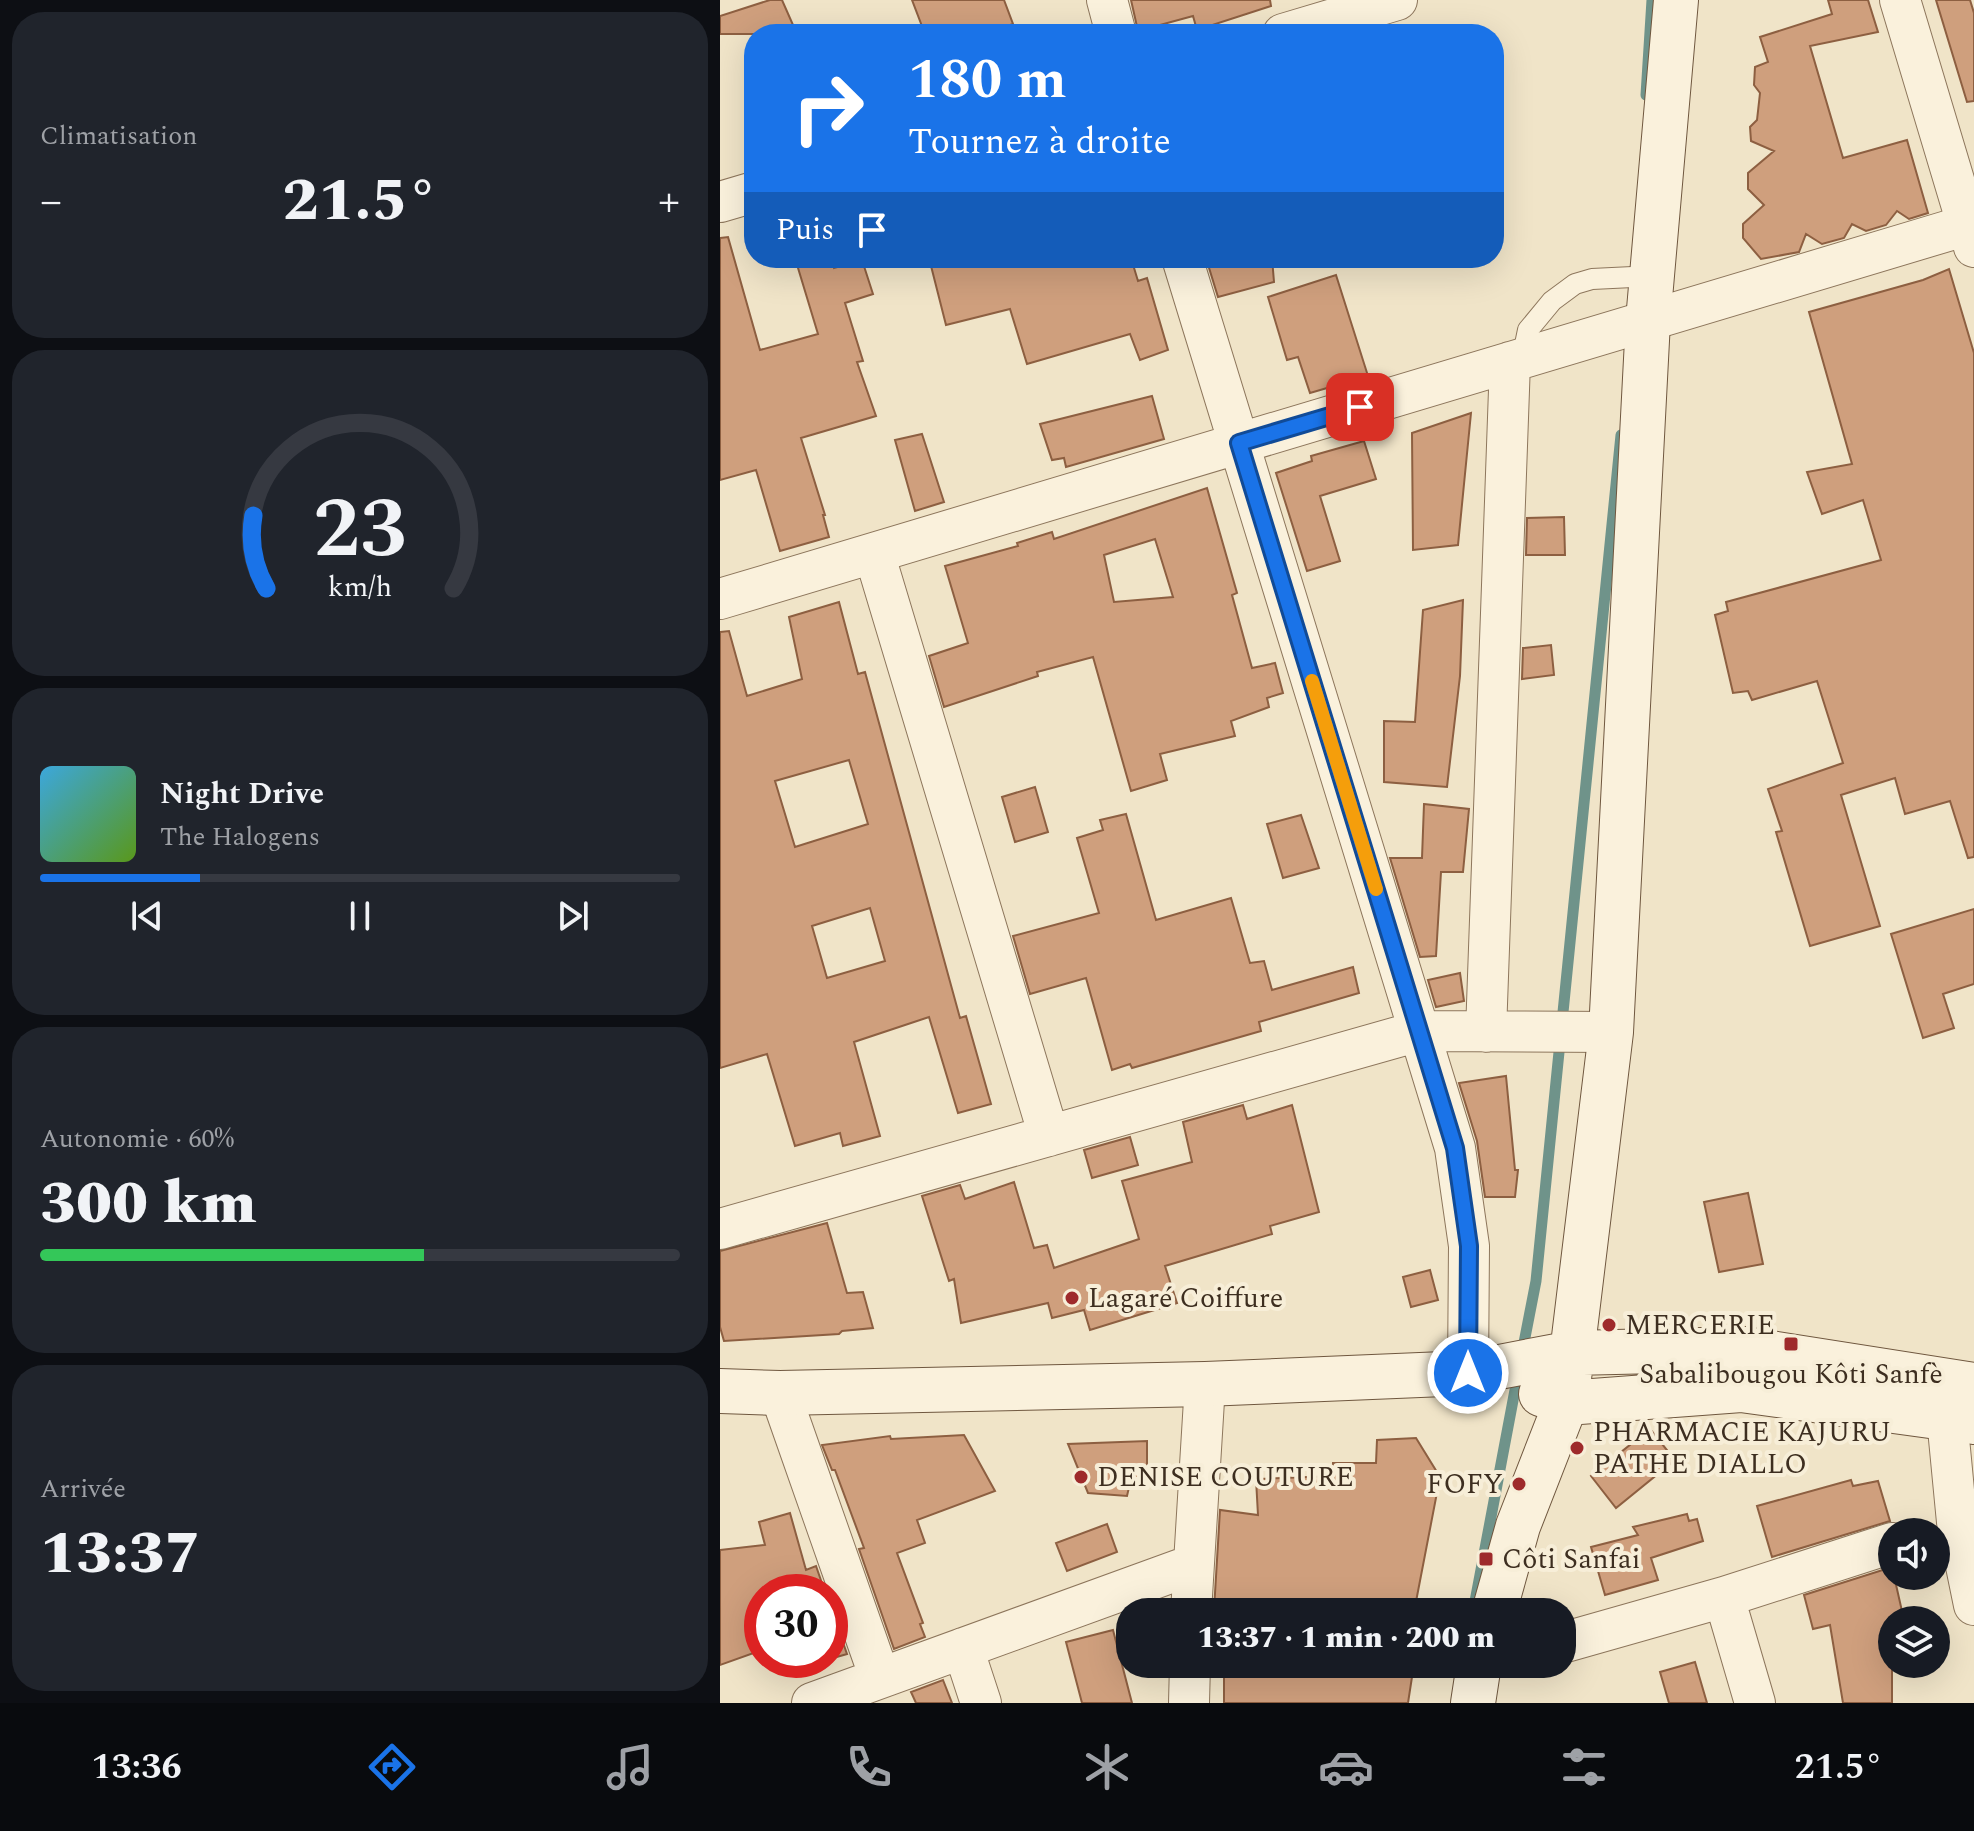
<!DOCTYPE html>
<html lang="fr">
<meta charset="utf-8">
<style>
:root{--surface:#171b24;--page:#20242c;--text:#f1f3f6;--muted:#9ea1a6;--line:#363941;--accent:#1a73e8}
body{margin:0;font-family:Spectral,serif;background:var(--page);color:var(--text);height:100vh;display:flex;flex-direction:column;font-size:30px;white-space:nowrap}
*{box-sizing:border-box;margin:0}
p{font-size:26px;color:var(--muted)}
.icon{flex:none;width:44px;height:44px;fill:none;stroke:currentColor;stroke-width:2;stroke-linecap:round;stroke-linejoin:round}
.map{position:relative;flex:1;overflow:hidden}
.details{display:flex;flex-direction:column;gap:12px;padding:12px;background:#0d0f14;width:720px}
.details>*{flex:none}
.guide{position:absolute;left:24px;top:24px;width:760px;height:244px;border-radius:32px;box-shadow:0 8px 32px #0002;background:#1a73e8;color:#fff;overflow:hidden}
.buttons{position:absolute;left:1158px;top:1518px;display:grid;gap:16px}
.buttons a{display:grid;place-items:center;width:72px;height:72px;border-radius:50%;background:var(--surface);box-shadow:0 8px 32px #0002;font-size:40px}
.speed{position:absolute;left:24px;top:1574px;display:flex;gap:16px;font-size:40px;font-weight:700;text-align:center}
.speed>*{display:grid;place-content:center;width:104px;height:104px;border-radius:50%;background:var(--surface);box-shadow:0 8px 32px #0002;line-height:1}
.speed .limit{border:12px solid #d22;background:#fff;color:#111}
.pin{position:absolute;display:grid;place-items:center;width:68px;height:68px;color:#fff;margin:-34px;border-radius:16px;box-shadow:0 4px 12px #0006}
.me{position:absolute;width:88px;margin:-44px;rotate:0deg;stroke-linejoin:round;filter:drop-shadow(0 0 6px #0008)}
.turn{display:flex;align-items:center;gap:28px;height:168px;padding:0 32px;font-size:36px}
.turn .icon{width:104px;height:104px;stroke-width:2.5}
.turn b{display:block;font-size:56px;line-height:68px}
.then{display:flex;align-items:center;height:76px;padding:0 32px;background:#0003;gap:16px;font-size:30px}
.big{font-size:60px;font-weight:800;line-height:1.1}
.details .tile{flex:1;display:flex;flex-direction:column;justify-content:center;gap:12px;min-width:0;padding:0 28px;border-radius:32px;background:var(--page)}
.details .dial{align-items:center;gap:0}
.dial svg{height:208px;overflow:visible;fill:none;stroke:var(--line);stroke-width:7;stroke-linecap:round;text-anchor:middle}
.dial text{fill:var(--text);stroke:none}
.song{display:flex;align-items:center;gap:24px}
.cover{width:96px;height:96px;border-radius:12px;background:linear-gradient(135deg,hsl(200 70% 55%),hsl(90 70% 35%))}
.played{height:8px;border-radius:4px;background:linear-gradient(90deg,var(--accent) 25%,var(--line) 25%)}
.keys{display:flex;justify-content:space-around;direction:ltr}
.heat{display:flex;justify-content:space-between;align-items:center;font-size:44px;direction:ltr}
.charge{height:12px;border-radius:6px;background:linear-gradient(90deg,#34c759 60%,var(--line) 0)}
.trip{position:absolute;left:396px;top:1598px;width:460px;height:80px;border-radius:32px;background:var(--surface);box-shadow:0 8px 32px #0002;font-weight:800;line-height:80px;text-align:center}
.tabs{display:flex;height:128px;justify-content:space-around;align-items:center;background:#090b0e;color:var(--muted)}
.tabs .icon{width:56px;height:56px}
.tabs .selected{color:var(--accent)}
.tabs b{font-size:36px;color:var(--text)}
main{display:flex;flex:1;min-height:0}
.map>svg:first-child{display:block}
</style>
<main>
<section class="details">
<div class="tile"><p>Climatisation</p>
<div class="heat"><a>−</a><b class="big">21.5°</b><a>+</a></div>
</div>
<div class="tile dial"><svg viewBox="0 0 100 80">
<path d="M14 69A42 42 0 1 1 86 69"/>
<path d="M14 69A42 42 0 0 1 9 41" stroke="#1a73e8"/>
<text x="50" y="56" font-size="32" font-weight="700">23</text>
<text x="50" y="72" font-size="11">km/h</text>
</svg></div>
<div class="tile">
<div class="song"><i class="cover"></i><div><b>Night Drive</b><p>The Halogens</p></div></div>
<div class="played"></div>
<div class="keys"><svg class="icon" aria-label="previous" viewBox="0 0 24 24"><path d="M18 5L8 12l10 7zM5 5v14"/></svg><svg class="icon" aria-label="pause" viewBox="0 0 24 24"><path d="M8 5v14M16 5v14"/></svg><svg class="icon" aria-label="next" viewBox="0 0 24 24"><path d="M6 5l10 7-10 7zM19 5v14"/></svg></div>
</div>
<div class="tile"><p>Autonomie · 60%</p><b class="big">300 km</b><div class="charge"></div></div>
<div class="tile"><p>Arrivée</p><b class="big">13:37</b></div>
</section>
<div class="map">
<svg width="1254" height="1703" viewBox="0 0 1254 1703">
<rect width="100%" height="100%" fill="#f0e4c8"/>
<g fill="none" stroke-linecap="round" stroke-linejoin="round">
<path stroke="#6f938a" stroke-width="11" d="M926 95 932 0
M802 1353 816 1281 901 435
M753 1612 798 1374"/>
</g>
<path fill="#cf9f7d" stroke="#8d5f41" stroke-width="2" fill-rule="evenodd" d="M50 0H62L77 34H0V16Z
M192 0H284L293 24 263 34H205Z
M411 0H550L551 6 477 30 473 16 418 31Z
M1108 0H1148L1158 32 1090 46 1123 158 1187 140 1208 213 1189 219 1177 211 1166 225 1146 231 1132 224 1124 238 1102 244 1086 234 1079 252 1041 259 1023 238V224L1044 205 1028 189V173L1054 151 1031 141 1030 127 1037 120 1040 93 1034 85 1035 67 1048 62 1040 37 1112 14Z
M1216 0H1250L1254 13V101L1247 102Z
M8 237 40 350 98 334 75 258H111L114 268 142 260 153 294 125 303 143 361 137 362 156 416 81 438 105 515H103L109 537 60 551 36 470 0 480V238Z
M209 258H411L418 281 427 278 448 350 420 360 410 334 307 364 290 309 226 325Z
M486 258H552L554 282 498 297Z
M1229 269 1254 353V857L1248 858 1230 801 1185 814 1175 778 1121 795 1160 926 1090 946 1056 832 1062 831 1048 789 1123 763 1097 681 1032 700 1028 691 1013 693 995 615 1008 611 1006 602 1161 560 1143 500 1102 514 1087 472 1132 464 1089 312 1203 280Z
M616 275 648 376 590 393 578 357 567 360 548 297Z
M432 396 444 439 346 467 344 458 332 460 320 424Z
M751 413 738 545 693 550 692 433Z
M202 434 224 502 195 511 175 440Z
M644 441 656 479 600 496 620 561 587 571 556 473 592 461 591 456Z
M487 488 517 593 512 595 532 668 555 663 563 693 547 698 549 707 511 721 515 736 440 754 447 780 411 791 373 657 317 672 318 676 224 707 209 656 248 643 225 566 298 546 297 543 332 532 334 539ZM435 539 453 597 394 602 384 555Z
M844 517 845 555H806L807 518Z
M743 600 740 676 727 787 664 782V721L695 722 703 610Z
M119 602 138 674 145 672 240 1018 246 1016 271 1104 238 1113 209 1017 134 1042 160 1136 123 1146 120 1133 75 1146 47 1054 0 1068V632L9 631 27 696 82 679 69 617ZM129 760 148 824 75 847 55 781ZM150 908 165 961 107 978 92 926Z
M831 645 834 675 802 679 803 648Z
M315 787 328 832 295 842 282 797Z
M704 804 749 809 743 872H721L716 956 700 957 670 858H702Z
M406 814 436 920 511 898 530 963 544 961 552 990 633 967 639 993 539 1022 541 1031 412 1068 410 1064 392 1070 366 978 310 994 293 936 379 913 357 838 383 830 380 820Z
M581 815 599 868 563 878 547 824Z
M1254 909V984L1223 994 1234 1028 1203 1038 1171 934Z
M740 973 744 1001 716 1007 708 980Z
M786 1076 795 1170H798L795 1197H765L757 1141 739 1083Z
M523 1105 527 1119 572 1105 599 1212 550 1226 552 1234 445 1266 457 1303 370 1330 364 1310 332 1318 328 1303 241 1323 234 1279 229 1281 202 1196 240 1185 245 1199 294 1182 314 1248 327 1245 334 1268 419 1239 402 1181 472 1162 463 1122Z
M410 1137 418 1165 372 1178 364 1150Z
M1028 1193 1043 1264 999 1272 984 1202Z
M107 1223 127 1293 143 1292 153 1328 122 1331 119 1334 4 1341 0 1327V1251Z
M710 1270 718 1300 691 1307 683 1277Z
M930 1429 955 1460 896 1508 871 1476Z
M244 1435 275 1491 197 1520 205 1543 177 1553 203 1623 200 1624 205 1637 174 1649 139 1549 144 1548 115 1470H112L102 1445 170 1436 171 1439Z
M696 1438 720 1477 694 1612H506L494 1610 500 1510 538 1515 536 1479 613 1476V1463H656L657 1440Z
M427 1441V1482L410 1483 407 1496 368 1493 348 1444Z
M1131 1480 1133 1486 1158 1481 1170 1521 1052 1557 1037 1506Z
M70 1513 86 1570 96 1566 105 1592H42V1650L0 1665V1550L45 1545 39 1522Z
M967 1514 969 1521 977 1519 983 1541 931 1558 938 1580 885 1595 871 1547 918 1535 913 1527Z
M387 1524 397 1552 347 1571 336 1543Z
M1172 1567 1184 1620H1172V1703H1123L1110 1625 1093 1629 1084 1595Z
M110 1605 127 1654 110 1659Z
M393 1630 412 1703H362L346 1642Z
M975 1662 987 1703H949L940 1672Z
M504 1664H694L688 1703H504Z
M223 1680 232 1703H196L191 1692Z"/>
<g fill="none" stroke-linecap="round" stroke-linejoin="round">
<g stroke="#8d765c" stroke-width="22">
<path id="service" d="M802 359 808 330 832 301 855 284 872 279 933 276"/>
</g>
<g stroke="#8d765c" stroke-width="42">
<path id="minor" d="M387 0 396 34
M1180 0 1254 247
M563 34 677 0
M0 202 34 192
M462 258 735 1148 749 1246 748 1373
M154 553 329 1136
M0 599 1254 223
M766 1032 790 362
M0 1229 699 1031 891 1032
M60 1393 160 1678
M1227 1418 1237 1522 1254 1605
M1004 1597 1035 1703
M471 1612 485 1384
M842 1643 1004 1597 1172 1543
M243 1648 261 1703
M92 1703 472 1565
M469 1703 470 1664"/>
</g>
<g stroke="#6f573f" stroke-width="46">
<path id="secondary" d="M0 1391 60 1393 485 1384 748 1373 852 1353 1025 1349 1254 1385
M821 1394 846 1403 1021 1390 1254 1422
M774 1612 798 1526 846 1403 891 1032 928 321 956 0
M753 1703 759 1664"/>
</g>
<use href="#service" stroke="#faf1dc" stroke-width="20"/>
<use href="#minor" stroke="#faf1dc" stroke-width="40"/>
<use href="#secondary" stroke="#faf1dc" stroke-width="44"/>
</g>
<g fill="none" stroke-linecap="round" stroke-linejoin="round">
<g stroke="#114b97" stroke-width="20">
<path id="route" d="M640 407 519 443 735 1148 749 1246 748 1373"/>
</g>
<use href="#route" stroke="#1a73e8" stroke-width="14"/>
<path stroke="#f59e0b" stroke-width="14" d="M592 681 656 889"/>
</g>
<g fill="#9e2a2b" stroke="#f7eed8" stroke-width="3">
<circle cx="352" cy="1298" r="8"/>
<circle cx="889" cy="1325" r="8"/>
<rect x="1063" y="1336" width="16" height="16" rx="4"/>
<circle cx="857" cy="1448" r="8"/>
<circle cx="361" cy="1477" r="8"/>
<circle cx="799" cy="1484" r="8"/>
<rect x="758" y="1551" width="16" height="16" rx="4"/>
</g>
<g text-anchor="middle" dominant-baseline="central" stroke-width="8" stroke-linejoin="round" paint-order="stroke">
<g font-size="28" fill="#3d2e20" stroke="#f7eed8" text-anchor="start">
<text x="368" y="1298">Lagaré Coiffure</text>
<text x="905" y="1325">MERCERIE</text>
<text x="1071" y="1374" text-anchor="middle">Sabalibougou Kôti Sanfè</text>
<text x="873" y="1432">PHARMACIE KAJURU<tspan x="873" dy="32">PATHE DIALLO</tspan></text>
<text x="377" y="1477">DENISE COUTURE</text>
<text x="783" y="1484" text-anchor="end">FOFY</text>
<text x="782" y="1559">Côti Sanfai</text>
</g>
</g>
</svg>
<div class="buttons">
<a><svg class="icon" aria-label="sound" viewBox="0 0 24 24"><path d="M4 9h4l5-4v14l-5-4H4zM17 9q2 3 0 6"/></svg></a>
<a><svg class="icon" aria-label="layers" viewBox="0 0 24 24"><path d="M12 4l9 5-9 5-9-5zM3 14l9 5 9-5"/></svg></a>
</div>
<div class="speed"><div class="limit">30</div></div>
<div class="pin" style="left:640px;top:407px;background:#d93025"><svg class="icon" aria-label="arrive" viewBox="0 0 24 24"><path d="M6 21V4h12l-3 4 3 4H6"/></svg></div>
<svg class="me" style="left:748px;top:1373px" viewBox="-20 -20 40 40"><circle r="17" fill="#1a73e8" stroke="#fff" stroke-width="3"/><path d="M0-11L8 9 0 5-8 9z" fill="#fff"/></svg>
<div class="trip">13:37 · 1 min · 200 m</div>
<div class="guide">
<div class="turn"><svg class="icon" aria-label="right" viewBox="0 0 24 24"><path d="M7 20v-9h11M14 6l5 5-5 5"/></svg><div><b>180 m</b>Tournez à droite</div></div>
<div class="then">Puis<svg class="icon" aria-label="arrive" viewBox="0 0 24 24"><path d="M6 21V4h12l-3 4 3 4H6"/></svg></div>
</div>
</div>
</main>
<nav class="tabs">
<b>13:36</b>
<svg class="icon selected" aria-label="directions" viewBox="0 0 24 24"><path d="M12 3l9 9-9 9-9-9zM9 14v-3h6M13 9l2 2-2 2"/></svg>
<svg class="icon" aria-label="music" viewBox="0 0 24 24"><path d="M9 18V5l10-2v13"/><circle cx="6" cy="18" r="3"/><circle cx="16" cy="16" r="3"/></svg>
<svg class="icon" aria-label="phone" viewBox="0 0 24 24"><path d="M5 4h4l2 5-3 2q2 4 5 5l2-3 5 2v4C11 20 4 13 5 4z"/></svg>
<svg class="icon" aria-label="climate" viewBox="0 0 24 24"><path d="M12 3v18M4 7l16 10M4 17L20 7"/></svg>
<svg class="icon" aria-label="car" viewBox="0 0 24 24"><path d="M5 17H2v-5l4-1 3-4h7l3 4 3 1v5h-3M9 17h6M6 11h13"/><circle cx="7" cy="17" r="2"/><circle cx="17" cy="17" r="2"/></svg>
<svg class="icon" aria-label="filters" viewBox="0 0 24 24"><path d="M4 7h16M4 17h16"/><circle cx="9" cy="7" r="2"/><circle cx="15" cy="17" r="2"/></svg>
<b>21.5°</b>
</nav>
